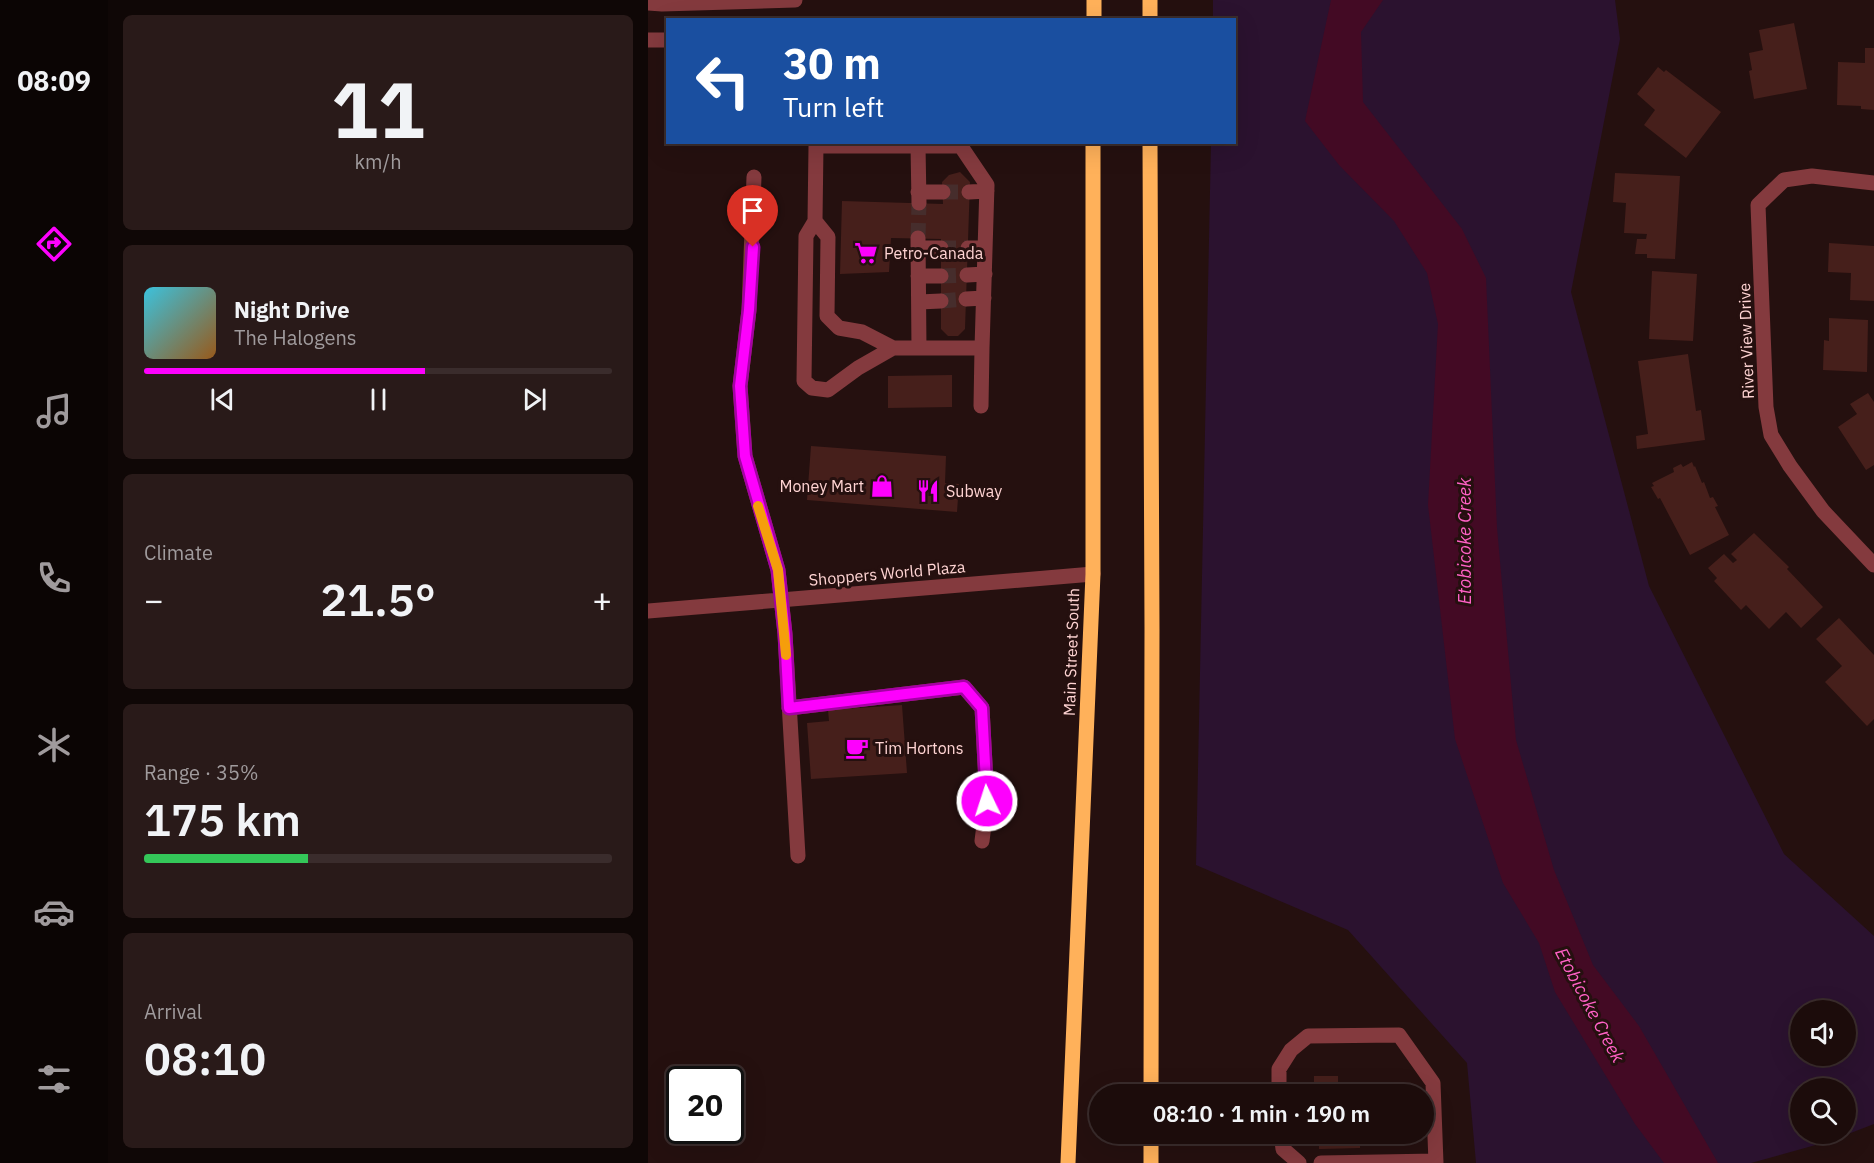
<!DOCTYPE html>
<meta charset="utf-8">
<style>
:root{--surface:#1c0c0b;--page:#291a19;--text:#f1f3f6;--muted:#a09b9d;--line:#3a2c2c;--accent:#fd01fd}
body{margin:0;font-family:"IBM Plex Sans",sans-serif;background:var(--page);color:var(--text);height:100vh;display:flex;flex-direction:column;font-size:22px;white-space:nowrap}
*{box-sizing:border-box;margin:0}
p{font-size:20px;color:var(--muted)}
.icon{flex:none;width:33px;height:33px;fill:none;stroke:currentColor;stroke-width:2;stroke-linecap:round;stroke-linejoin:round}
.map{position:relative;flex:1;overflow:hidden}
.side{display:flex;flex-direction:column;gap:15px;padding:15px;background:#0f0706;width:540px}
.side>*{flex:none}
.guide{position:absolute;left:18px;top:18px;width:570px;height:126px;border-radius:0px;box-shadow:0 6px 24px #0002,0 0 0 2px var(--line);background:#1a4fa0;color:#fff;overflow:hidden}
.fabs{position:absolute;left:1142px;top:1000px;display:grid;gap:12px}
.fabs a{display:grid;place-items:center;width:66px;height:66px;border-radius:50%;background:var(--surface);box-shadow:0 6px 24px #0002,0 0 0 2px var(--line);font-size:30px}
.speed{position:absolute;left:18px;top:1066px;display:flex;gap:12px;font-size:30px;font-weight:700;text-align:center}
.speed>*{display:grid;place-content:center;width:78px;height:78px;border-radius:50%;background:var(--surface);box-shadow:0 6px 24px #0002,0 0 0 2px var(--line);line-height:1}
.speed .limit{border:3px solid #111;border-radius:9px;background:#fff;color:#111}
.pin{position:absolute;display:grid;place-items:center;width:51px;height:51px;color:#fff;margin:-62px -26px;border-radius:50% 50% 50% 0;rotate:-45deg;box-shadow:0 0 6px #0007}
.pin .icon{rotate:45deg}
.me{position:absolute;width:66px;margin:-33px;rotate:356deg;stroke-linejoin:round;filter:drop-shadow(0 0 4px #0008)}
.turn{display:flex;align-items:center;gap:21px;height:126px;padding:0 18px;font-size:27px}
.turn .icon{width:78px;height:78px;stroke-width:2.5}
.turn b{display:block;font-size:42px;line-height:51px}
.big{font-size:45px;font-weight:600;line-height:1.1}
.side .widget{flex:1;display:flex;flex-direction:column;justify-content:center;gap:9px;min-width:0;padding:0 21px;border-radius:9px;background:var(--page)}
.side .dial{align-items:center;gap:0}
.dial b{font-size:78px;line-height:1}
.song{display:flex;align-items:center;gap:18px}
.cover{width:72px;height:72px;border-radius:9px;background:linear-gradient(135deg,hsl(190 70% 55%),hsl(30 70% 35%))}
.played{height:6px;border-radius:3px;background:linear-gradient(90deg,var(--accent) 60%,var(--line) 60%)}
.keys{display:flex;justify-content:space-around;direction:ltr}
.heat{display:flex;justify-content:space-between;align-items:center;font-size:33px;direction:ltr}
.charge{height:9px;border-radius:4px;background:linear-gradient(90deg,#34c759 35%,var(--line) 0)}
.trip{position:absolute;left:441px;top:1084px;width:345px;height:60px;border-radius:30px;background:var(--surface);box-shadow:0 6px 24px #0002,0 0 0 2px var(--line);font-weight:600;line-height:60px;text-align:center}
main{display:flex;flex:1;min-height:0}
.tab-bar{display:flex;flex-direction:column;width:108px;justify-content:space-around;align-items:center;background:#0b0504;color:var(--muted)}
.tab-bar .icon{width:42px;height:42px}
.tab-bar .active{color:var(--accent)}
.tab-bar b{font-size:27px;color:var(--text)}
.map>svg:first-child{display:block}
</style>
<main>
<nav class="tab-bar">
<b>08:09</b>
<svg class="icon active" aria-label="directions" viewBox="0 0 24 24"><path d="M12 3l9 9-9 9-9-9zM9 14v-3h6M13 9l2 2-2 2"/></svg>
<svg class="icon" aria-label="music" viewBox="0 0 24 24"><path d="M9 18V5l10-2v13"/><circle cx="6" cy="18" r="3"/><circle cx="16" cy="16" r="3"/></svg>
<svg class="icon" aria-label="phone" viewBox="0 0 24 24"><path d="M5 4h4l2 5-3 2q2 4 5 5l2-3 5 2v4C11 20 4 13 5 4z"/></svg>
<svg class="icon" aria-label="climate" viewBox="0 0 24 24"><path d="M12 3v18M4 7l16 10M4 17L20 7"/></svg>
<svg class="icon" aria-label="car" viewBox="0 0 24 24"><path d="M5 17H2v-5l4-1 3-4h7l3 4 3 1v5h-3M9 17h6M6 11h13"/><circle cx="7" cy="17" r="2"/><circle cx="17" cy="17" r="2"/></svg>
<svg class="icon" aria-label="filters" viewBox="0 0 24 24"><path d="M4 7h16M4 17h16"/><circle cx="9" cy="7" r="2"/><circle cx="15" cy="17" r="2"/></svg>
</nav>
<section class="side">
<div class="widget dial"><b>11</b><p>km/h</p></div>
<div class="widget">
<div class="song"><i class="cover"></i><div><b>Night Drive</b><p>The Halogens</p></div></div>
<div class="played"></div>
<div class="keys"><svg class="icon" aria-label="previous" viewBox="0 0 24 24"><path d="M18 5L8 12l10 7zM5 5v14"/></svg><svg class="icon" aria-label="pause" viewBox="0 0 24 24"><path d="M8 5v14M16 5v14"/></svg><svg class="icon" aria-label="next" viewBox="0 0 24 24"><path d="M6 5l10 7-10 7zM19 5v14"/></svg></div>
</div>
<div class="widget"><p>Climate</p>
<div class="heat"><a>−</a><b class="big">21.5°</b><a>+</a></div>
</div>
<div class="widget"><p>Range · 35%</p><b class="big">175 km</b><div class="charge"></div></div>
<div class="widget"><p>Arrival</p><b class="big">08:10</b></div>
</section>
<div class="map">
<svg width="1226" height="1163" viewBox="0 0 1226 1163">
<rect width="100%" height="100%" fill="#25100f"/>
<path fill="#2b122f" fill-rule="evenodd" d="M565 0H967L972 39 923 292 1001 586 1136 854 1226 936V1124L1182 1141 1103 1163H828L819 1063 700 930 548 865 563 143 586 142V20L565 19ZM1152 1011H1197V1056H1152ZM1152 1089H1197V1134H1152Z"/>
<path fill="#430a24" d="M683 0H735L713 32 715 102 814 229 838 278 849 528 868 740 906 870 945 965 991 1026 1070 1163H1016L987 1124 907 992 891 943 855 883 807 739 780 505 790 324 779 273 746 221 691 165 657 121Z"/>
<path fill="#461f1b" d="M1146 23 1159 89 1106 99 1101 71 1104 70 1101 53 1115 50 1111 30Z
M1217 48H1226V110L1213 109V106L1189 105 1190 62 1217 63Z
M1010 67 1016 72 1018 70 1073 112 1038 158 996 125 1007 110 989 94Z
M312 172 322 182 317 329 310 336H300L293 329V239L243 238 241 272 192 274 194 201 295 204 294 182 301 175Z
M967 173 1032 176 1027 259 999 258V254H987L989 239H998L999 234 976 233 978 203 965 202Z
M1181 243 1226 246V301L1202 300 1203 273 1180 272Z
M1004 271 1049 274 1045 341 1001 339Z
M1181 318 1220 320 1219 372 1175 370 1176 340 1181 341Z
M1040 354 1048 411 1053 410 1057 440 989 449 988 436 1000 434 990 361Z
M304 375V407L240 408V376Z
M1220 393 1226 402V465L1218 470 1190 427 1209 414 1202 404Z
M163 446 298 456 297 483 311 484 309 512 159 500Z
M1044 462 1046 467 1047 466 1054 483 1056 482 1062 498 1065 497 1070 506 1067 507 1081 535 1042 555 1012 498 1010 499 1003 487 1006 486 1004 483 1026 472 1025 468 1033 464 1035 467Z
M1106 533 1141 567 1139 569 1175 607 1153 628 1138 612 1121 629 1098 605 1093 610 1066 581 1069 578 1060 568 1076 554 1085 563 1089 560 1083 554Z
M1191 618 1226 655V719L1219 726 1177 682 1194 666 1168 639Z
M254 705 259 773 163 779 159 723 181 721 180 710Z
M666 1076H690V1086H729V1095H646V1088H666Z
M647 1134H712V1148L671 1149V1137H647Z"/>
<g fill="none" stroke-linecap="round" stroke-linejoin="round">
<path stroke="#462d2c" stroke-width="15" stroke-dasharray="15 8" stroke-linecap="butt" d="M295 192H321
M270 238 271 203
M293 248H320
M293 276 319 275
M293 301 318 299"/>
<path stroke="#843a3e" stroke-width="15" d="M0 3 14 4 147 0
M0 40H20
M170 142 168 146 167 221 158 236 156 381 164 388 180 390 210 368 245 348H334L339 185 310 142
M168 146H313
M270 146 271 203
M106 177 101 310 92 386 97 456 130 570 137 634 150 856
M1226 183 1164 176 1136 180 1110 205 1118 407 1123 435 1142 466 1175 511 1226 565
M270 192H295
M321 192 339 191
M167 221 180 237 179 316 191 328 214 332 245 348
M270 238 271 348
M270 248H293
M320 248H337
M319 275 337 274
M270 276H293
M318 299 336 298
M271 302 293 301
M333 406 334 348
M0 611 445 574
M141 708 316 687 334 708 339 801 334 841
M631 1095V1069L643 1050 660 1036 751 1035 785 1083 788 1163
M633 1134 635 1149 651 1163
M673 1163 788 1161"/>
<path stroke="#ffb15a" stroke-width="15" d="M446 0V20
M502 20V0
M502 142 504 629 503 1095
M420 1163 445 574V142
M503 1163V1134"/>
</g>
<g fill="none" stroke-linecap="round" stroke-linejoin="round">
<g stroke="#a401a4" stroke-width="15">
<path id="route" d="M105 247 101 310 92 386 97 456 130 570 137 634 141 708 316 687 334 708 339 801"/>
</g>
<use href="#route" stroke="#fd01fd" stroke-width="10"/>
<path stroke="#f59e0b" stroke-width="10" d="M110 506 130 570 138 655"/>
</g>
<defs>
<g id="supermarket-bare" transform="scale(1.8)"><path d="M-6-5.5h2.5l.6 2H6L4.5 2H-2.5L-4.4-4H-6ZM-1.5 3.2a1.3 1.3 0 1 0 .1 0ZM3 3.2a1.3 1.3 0 1 0 .1 0Z" fill="#fd01fd" stroke="#25100f" stroke-width="2.5" paint-order="stroke"/></g>
<g id="shop-bare" transform="scale(1.8)"><path d="M-5-2.5h2.3a2.7 3.5 0 0 1 5.4 0H5L5.5 6h-11ZM-1.5-2.5h3a1.5 2.3 0 0 0-3 0Z" fill="#fd01fd" stroke="#25100f" stroke-width="2.5" paint-order="stroke"/></g>
<g id="restaurant-bare" transform="scale(1.8)"><path d="M-5-6h1v4h1v-4h1v4h1v-4h1v5L-1.5 .5V6h-2V.5L-5-1ZM5-6V6H3V1.5H1.5Q1.5-4 5-6Z" fill="#fd01fd" stroke="#25100f" stroke-width="2.5" paint-order="stroke"/></g>
<g id="cafe-bare" transform="scale(1.8)"><path d="M-5.5-4.5H6V0H3Q3 3.5 0 3.5H-2.5Q-5.5 3.5-5.5 0ZM3-3.2v2h1.7v-2ZM-6 4.5H4V6H-6Z" fill="#fd01fd" stroke="#25100f" stroke-width="2.5" paint-order="stroke"/></g>
</defs>
<g fill-rule="evenodd">
<use href="#supermarket-bare" x="218" y="253"/>
<use href="#shop-bare" x="234" y="486"/>
<use href="#restaurant-bare" x="280" y="491"/>
<use href="#cafe-bare" x="209" y="748"/>
</g>
<g text-anchor="middle" dominant-baseline="central" stroke-width="6" stroke-linejoin="round" paint-order="stroke">
<g font-size="16" fill="#ffd4d3" stroke="#25100f" text-anchor="start">
<text x="236" y="253">Petro-Canada</text>
<text x="216" y="486" text-anchor="end">Money Mart</text>
<text x="298" y="491">Subway</text>
<text x="227" y="748">Tim Hortons</text>
</g>
<g font-size="16" fill="#ffd4d3" stroke="#25100f">
<text transform="translate(1098 341) rotate(-92)">River View Drive</text>
<text transform="translate(239 573) rotate(-5)">Shoppers World Plaza</text>
<text transform="translate(423 652) rotate(-88)">Main Street South</text>
</g>
<g font-size="18" font-style="italic" fill="#ff61c6" stroke="#25100f">
<text transform="translate(816 541) rotate(-90)">Etobicoke Creek</text>
<text transform="translate(942 1005) rotate(62)">Etobicoke Creek</text>
</g>
</g>
</svg>
<div class="fabs">
<a><svg class="icon" aria-label="sound" viewBox="0 0 24 24"><path d="M4 9h4l5-4v14l-5-4H4zM17 9q2 3 0 6"/></svg></a>
<a><svg class="icon" aria-label="search" viewBox="0 0 24 24"><circle cx="10" cy="10" r="6"/><path d="M15 15l6 6"/></svg></a>
</div>
<div class="speed"><div class="limit">20</div></div>
<div class="pin" style="left:105px;top:247px;background:#d93025"><svg class="icon" aria-label="arrive" viewBox="0 0 24 24"><path d="M6 21V4h12l-3 4 3 4H6"/></svg></div>
<svg class="me" style="left:339px;top:801px" viewBox="-20 -20 40 40"><circle r="17" fill="#fd01fd" stroke="#fff" stroke-width="3"/><path d="M0-11L8 9 0 5-8 9z" fill="#fff"/></svg>
<div class="trip">08:10 · 1 min · 190 m</div>
<div class="guide">
<div class="turn"><svg class="icon" aria-label="left" viewBox="0 0 24 24"><path d="M17 20v-9H6M10 6l-5 5 5 5"/></svg><div><b>30 m</b>Turn left</div></div>
</div>
</div>
</main>
